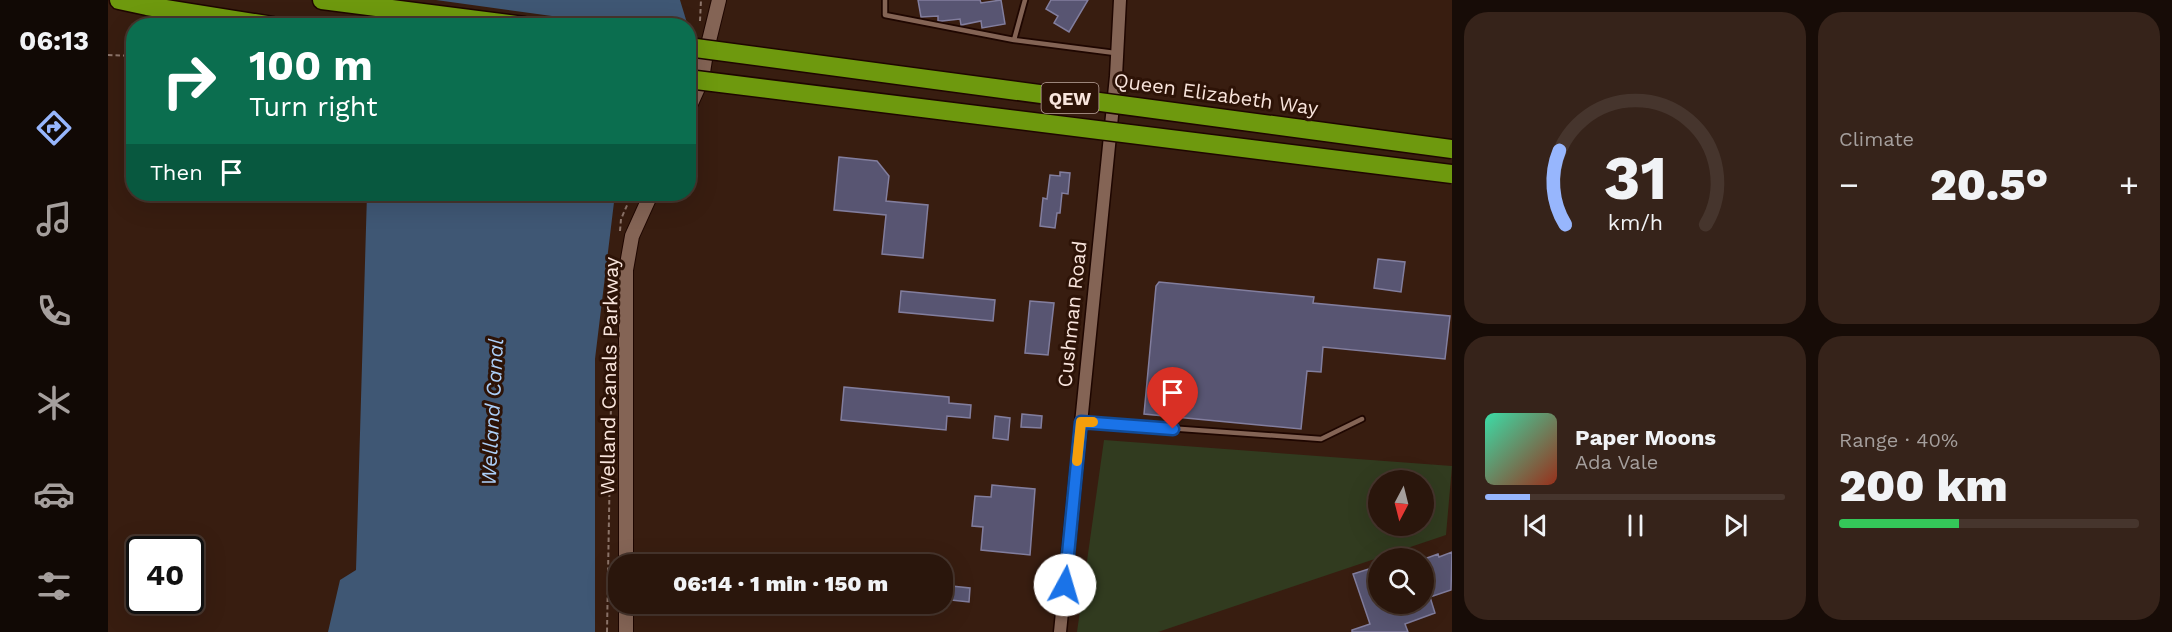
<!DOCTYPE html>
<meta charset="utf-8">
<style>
:root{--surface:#2a160c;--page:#36231a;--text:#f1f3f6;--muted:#a59f9d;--line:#46352d;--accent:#97b6fd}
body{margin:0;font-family:"Work Sans",sans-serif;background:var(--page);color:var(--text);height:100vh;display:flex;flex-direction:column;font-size:22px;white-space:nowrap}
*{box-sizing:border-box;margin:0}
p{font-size:20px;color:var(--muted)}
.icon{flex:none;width:33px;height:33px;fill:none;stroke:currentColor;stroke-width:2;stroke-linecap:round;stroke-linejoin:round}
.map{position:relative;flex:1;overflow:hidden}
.details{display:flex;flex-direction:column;gap:12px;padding:12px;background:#170c07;width:720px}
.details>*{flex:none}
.top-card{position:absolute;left:18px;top:18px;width:570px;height:183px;border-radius:24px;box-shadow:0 6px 24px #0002,0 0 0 2px var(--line);background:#0b6e4f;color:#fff;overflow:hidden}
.needle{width:39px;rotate:187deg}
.tools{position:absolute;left:1260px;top:470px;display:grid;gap:12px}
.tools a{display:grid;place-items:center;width:66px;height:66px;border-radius:50%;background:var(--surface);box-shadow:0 6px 24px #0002,0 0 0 2px var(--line);font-size:30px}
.speed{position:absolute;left:18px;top:536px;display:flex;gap:12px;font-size:30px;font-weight:700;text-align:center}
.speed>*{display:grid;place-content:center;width:78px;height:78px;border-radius:50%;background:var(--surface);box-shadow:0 6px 24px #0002,0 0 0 2px var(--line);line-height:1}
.speed .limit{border:3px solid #111;border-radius:9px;background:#fff;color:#111}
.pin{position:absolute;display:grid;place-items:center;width:51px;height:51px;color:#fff;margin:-62px -26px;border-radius:50% 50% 50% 0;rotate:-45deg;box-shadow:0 0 6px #0007}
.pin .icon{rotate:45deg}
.me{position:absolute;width:66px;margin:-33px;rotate:6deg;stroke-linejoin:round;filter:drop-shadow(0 0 4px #0008)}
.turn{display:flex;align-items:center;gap:21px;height:126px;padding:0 24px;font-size:27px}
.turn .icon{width:78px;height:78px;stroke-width:2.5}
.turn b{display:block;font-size:42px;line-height:51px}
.then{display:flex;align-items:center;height:57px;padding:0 24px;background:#0003;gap:12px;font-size:22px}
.big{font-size:45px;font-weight:800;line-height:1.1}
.details .tile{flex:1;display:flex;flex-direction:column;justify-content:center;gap:9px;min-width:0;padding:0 21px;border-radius:24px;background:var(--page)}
.details .dial{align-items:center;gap:0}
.dial svg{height:156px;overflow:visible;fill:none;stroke:var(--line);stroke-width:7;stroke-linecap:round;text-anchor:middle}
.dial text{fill:var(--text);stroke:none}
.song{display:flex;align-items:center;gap:18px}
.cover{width:72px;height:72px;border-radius:9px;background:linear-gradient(135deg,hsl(160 70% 55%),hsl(10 70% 35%))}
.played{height:6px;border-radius:3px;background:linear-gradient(90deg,var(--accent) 15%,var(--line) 15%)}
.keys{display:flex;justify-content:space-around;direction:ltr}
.heat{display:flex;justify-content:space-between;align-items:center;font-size:33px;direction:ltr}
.charge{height:9px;border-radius:4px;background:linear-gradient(90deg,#34c759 40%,var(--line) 0)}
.details .tiles{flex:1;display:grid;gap:12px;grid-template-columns:repeat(2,1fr)}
.trip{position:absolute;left:500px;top:554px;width:345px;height:60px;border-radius:24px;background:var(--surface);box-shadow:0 6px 24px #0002,0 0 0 2px var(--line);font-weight:800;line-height:60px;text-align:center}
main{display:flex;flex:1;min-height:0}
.dock{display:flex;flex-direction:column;width:108px;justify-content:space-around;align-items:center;background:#110905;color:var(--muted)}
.dock .icon{width:42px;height:42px}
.dock .current{color:var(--accent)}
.dock b{font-size:27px;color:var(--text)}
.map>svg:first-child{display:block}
</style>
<main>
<nav class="dock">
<b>06:13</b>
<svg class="icon current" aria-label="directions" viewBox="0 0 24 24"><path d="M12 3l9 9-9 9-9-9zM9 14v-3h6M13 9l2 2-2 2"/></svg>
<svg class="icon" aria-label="music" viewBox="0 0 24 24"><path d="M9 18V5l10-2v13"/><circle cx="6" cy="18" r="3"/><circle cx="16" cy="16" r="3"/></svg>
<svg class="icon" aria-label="phone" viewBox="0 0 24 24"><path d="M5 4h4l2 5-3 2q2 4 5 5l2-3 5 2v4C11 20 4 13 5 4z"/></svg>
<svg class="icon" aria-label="climate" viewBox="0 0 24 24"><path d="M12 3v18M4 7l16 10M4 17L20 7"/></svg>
<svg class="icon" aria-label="car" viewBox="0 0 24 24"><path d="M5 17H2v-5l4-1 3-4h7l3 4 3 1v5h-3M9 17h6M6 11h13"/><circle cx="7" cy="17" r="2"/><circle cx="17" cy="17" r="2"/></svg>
<svg class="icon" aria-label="filters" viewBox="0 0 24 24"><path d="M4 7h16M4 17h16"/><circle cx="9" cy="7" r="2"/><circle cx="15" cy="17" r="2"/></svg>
</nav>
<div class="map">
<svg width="1344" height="632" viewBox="0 0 1344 632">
<rect width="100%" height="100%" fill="#381d10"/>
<path fill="#313b1f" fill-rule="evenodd" d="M996 440 1344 466 1338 535 1050 632H969ZM1270 480H1316V525H1270Z"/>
<path fill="#3f5774" d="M273 0H572L579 23V26H271Z
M259 194H507L487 359V632H220L232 580 248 570Z"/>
<path fill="#381d10" d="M270 0H328L517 26H268Z"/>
<path fill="#585572" stroke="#827e9e" stroke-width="1.5" d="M810 0H872L873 3 893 0 897 24 874 28 873 21 853 25 852 19 834 21H830V16L813 17Z
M943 0H980L961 32 946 23 950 16 938 9Z
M731 157 769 161 781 176 778 201 820 205 815 258 774 254 778 215 726 210Z
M952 172 962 173 960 194 954 193 952 213H949L947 228 932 226 935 198 939 199 942 175 952 176Z
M1270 259 1297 262 1293 292 1266 288Z
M1051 282 1206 297 1205 303 1342 316 1337 359 1215 347 1213 372 1199 371 1193 429 1036 414 1048 286Z
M793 291 887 300 885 321 791 312Z
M922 301 946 303 940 355 917 353Z
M736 387 841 397V403L863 405 862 418 839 416 838 430 733 420Z
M914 414 934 416 933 428 913 427Z
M887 416 902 418 900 440 885 438Z
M884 485 927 489 922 555 873 550 875 527 864 526 867 496 883 497Z
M1344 552 1343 590 1322 597 1327 613 1297 624 1300 632H1244V630L1262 624 1245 574 1270 566V603H1316V559L1330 554 1331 557Z
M834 585 862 588 861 602 834 599Z"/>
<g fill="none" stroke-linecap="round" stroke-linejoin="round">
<g stroke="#1e0600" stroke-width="8">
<path id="service" d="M777 0V15L906 40 1007 53
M906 40 917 0
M976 422 1213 439 1254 419"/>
</g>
<g stroke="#1e0600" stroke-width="15">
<path id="tertiary" d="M952 632 1008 76 1012 0"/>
</g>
<g stroke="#1e0600" stroke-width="16">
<path id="secondary" d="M580 110 594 79 598 53 611 0
M518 564V270L524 236 543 194
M518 603V632"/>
</g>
<g stroke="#1e0600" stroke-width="21">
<path id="motorway" d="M11 0 39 6 165 26
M214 0 416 26"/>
</g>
<path stroke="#8d756a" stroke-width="2" stroke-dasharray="4.5 3" stroke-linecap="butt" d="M592 21 593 0
M0 55 25 56
M512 231 513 219 524 194
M499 632 504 344"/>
<use href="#service" stroke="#846455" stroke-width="4.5"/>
<use href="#tertiary" stroke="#846455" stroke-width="12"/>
<use href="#secondary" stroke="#846455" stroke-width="14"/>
<use href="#motorway" stroke="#6e990e" stroke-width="18"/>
<g stroke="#1e0600" stroke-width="21" stroke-linecap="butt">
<path id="motorway-bridge" d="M580 47 1344 149
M580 79 1344 174"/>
</g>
<use href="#motorway-bridge" stroke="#6e990e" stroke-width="18"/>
</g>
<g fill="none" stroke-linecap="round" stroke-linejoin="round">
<g stroke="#114b97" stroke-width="15">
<path id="route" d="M957 585 973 422 1065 429"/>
</g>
<use href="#route" stroke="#1a73e8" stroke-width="10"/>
<path stroke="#f59e0b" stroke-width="10" d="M969 461 973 422H985"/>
</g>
<g text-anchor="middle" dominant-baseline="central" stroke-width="6" stroke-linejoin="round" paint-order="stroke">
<rect fill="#2d1307" stroke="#bca69d" stroke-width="1.5" x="933.5" y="83" width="57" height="30" rx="4.5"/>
<g font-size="18" font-weight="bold" fill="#f9e5dd">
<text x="962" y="98">QEW</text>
</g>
<g font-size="20" fill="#f9e5dd" stroke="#2d1307">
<text transform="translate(1108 94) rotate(8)">Queen Elizabeth Way</text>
<text transform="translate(964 314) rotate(-84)">Cushman Road</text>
<text transform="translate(501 376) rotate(-89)">Welland Canals Parkway</text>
</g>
<g font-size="21" font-style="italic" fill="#add0f9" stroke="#2d1307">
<text transform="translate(384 412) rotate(-87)">Welland Canal</text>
</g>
</g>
</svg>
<div class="tools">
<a><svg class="needle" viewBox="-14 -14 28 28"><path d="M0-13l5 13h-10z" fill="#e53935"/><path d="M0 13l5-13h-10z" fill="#a59f9d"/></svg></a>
<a><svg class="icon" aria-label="search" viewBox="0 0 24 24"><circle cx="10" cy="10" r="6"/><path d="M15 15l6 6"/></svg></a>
</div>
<div class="speed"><div class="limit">40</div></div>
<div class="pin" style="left:1065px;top:429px;background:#d93025"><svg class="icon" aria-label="arrive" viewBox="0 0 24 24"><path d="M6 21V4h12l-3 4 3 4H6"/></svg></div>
<svg class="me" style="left:957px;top:585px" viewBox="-20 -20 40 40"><circle r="19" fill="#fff"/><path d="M0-13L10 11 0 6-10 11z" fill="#1a73e8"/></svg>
<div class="trip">06:14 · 1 min · 150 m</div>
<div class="top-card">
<div class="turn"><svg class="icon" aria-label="right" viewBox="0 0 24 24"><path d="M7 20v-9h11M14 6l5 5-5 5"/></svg><div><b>100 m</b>Turn right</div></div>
<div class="then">Then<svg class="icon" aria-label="arrive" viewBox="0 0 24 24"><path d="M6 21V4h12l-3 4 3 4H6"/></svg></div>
</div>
</div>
<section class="details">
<div class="tiles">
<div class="tile dial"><svg viewBox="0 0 100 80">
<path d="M14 69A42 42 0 1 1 86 69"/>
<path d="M14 69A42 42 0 0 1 11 31" stroke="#97b6fd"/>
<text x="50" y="56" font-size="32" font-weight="700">31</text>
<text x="50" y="72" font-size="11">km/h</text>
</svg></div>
<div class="tile"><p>Climate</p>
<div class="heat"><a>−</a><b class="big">20.5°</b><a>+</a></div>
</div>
<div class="tile">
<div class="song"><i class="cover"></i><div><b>Paper Moons</b><p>Ada Vale</p></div></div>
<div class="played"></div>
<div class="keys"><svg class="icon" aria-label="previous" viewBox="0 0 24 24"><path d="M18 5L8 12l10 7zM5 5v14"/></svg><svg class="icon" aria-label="pause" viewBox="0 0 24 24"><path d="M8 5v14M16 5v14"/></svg><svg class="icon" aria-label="next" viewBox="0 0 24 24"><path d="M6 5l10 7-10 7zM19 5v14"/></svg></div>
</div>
<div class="tile"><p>Range · 40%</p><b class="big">200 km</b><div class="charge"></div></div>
</div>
</section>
</main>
